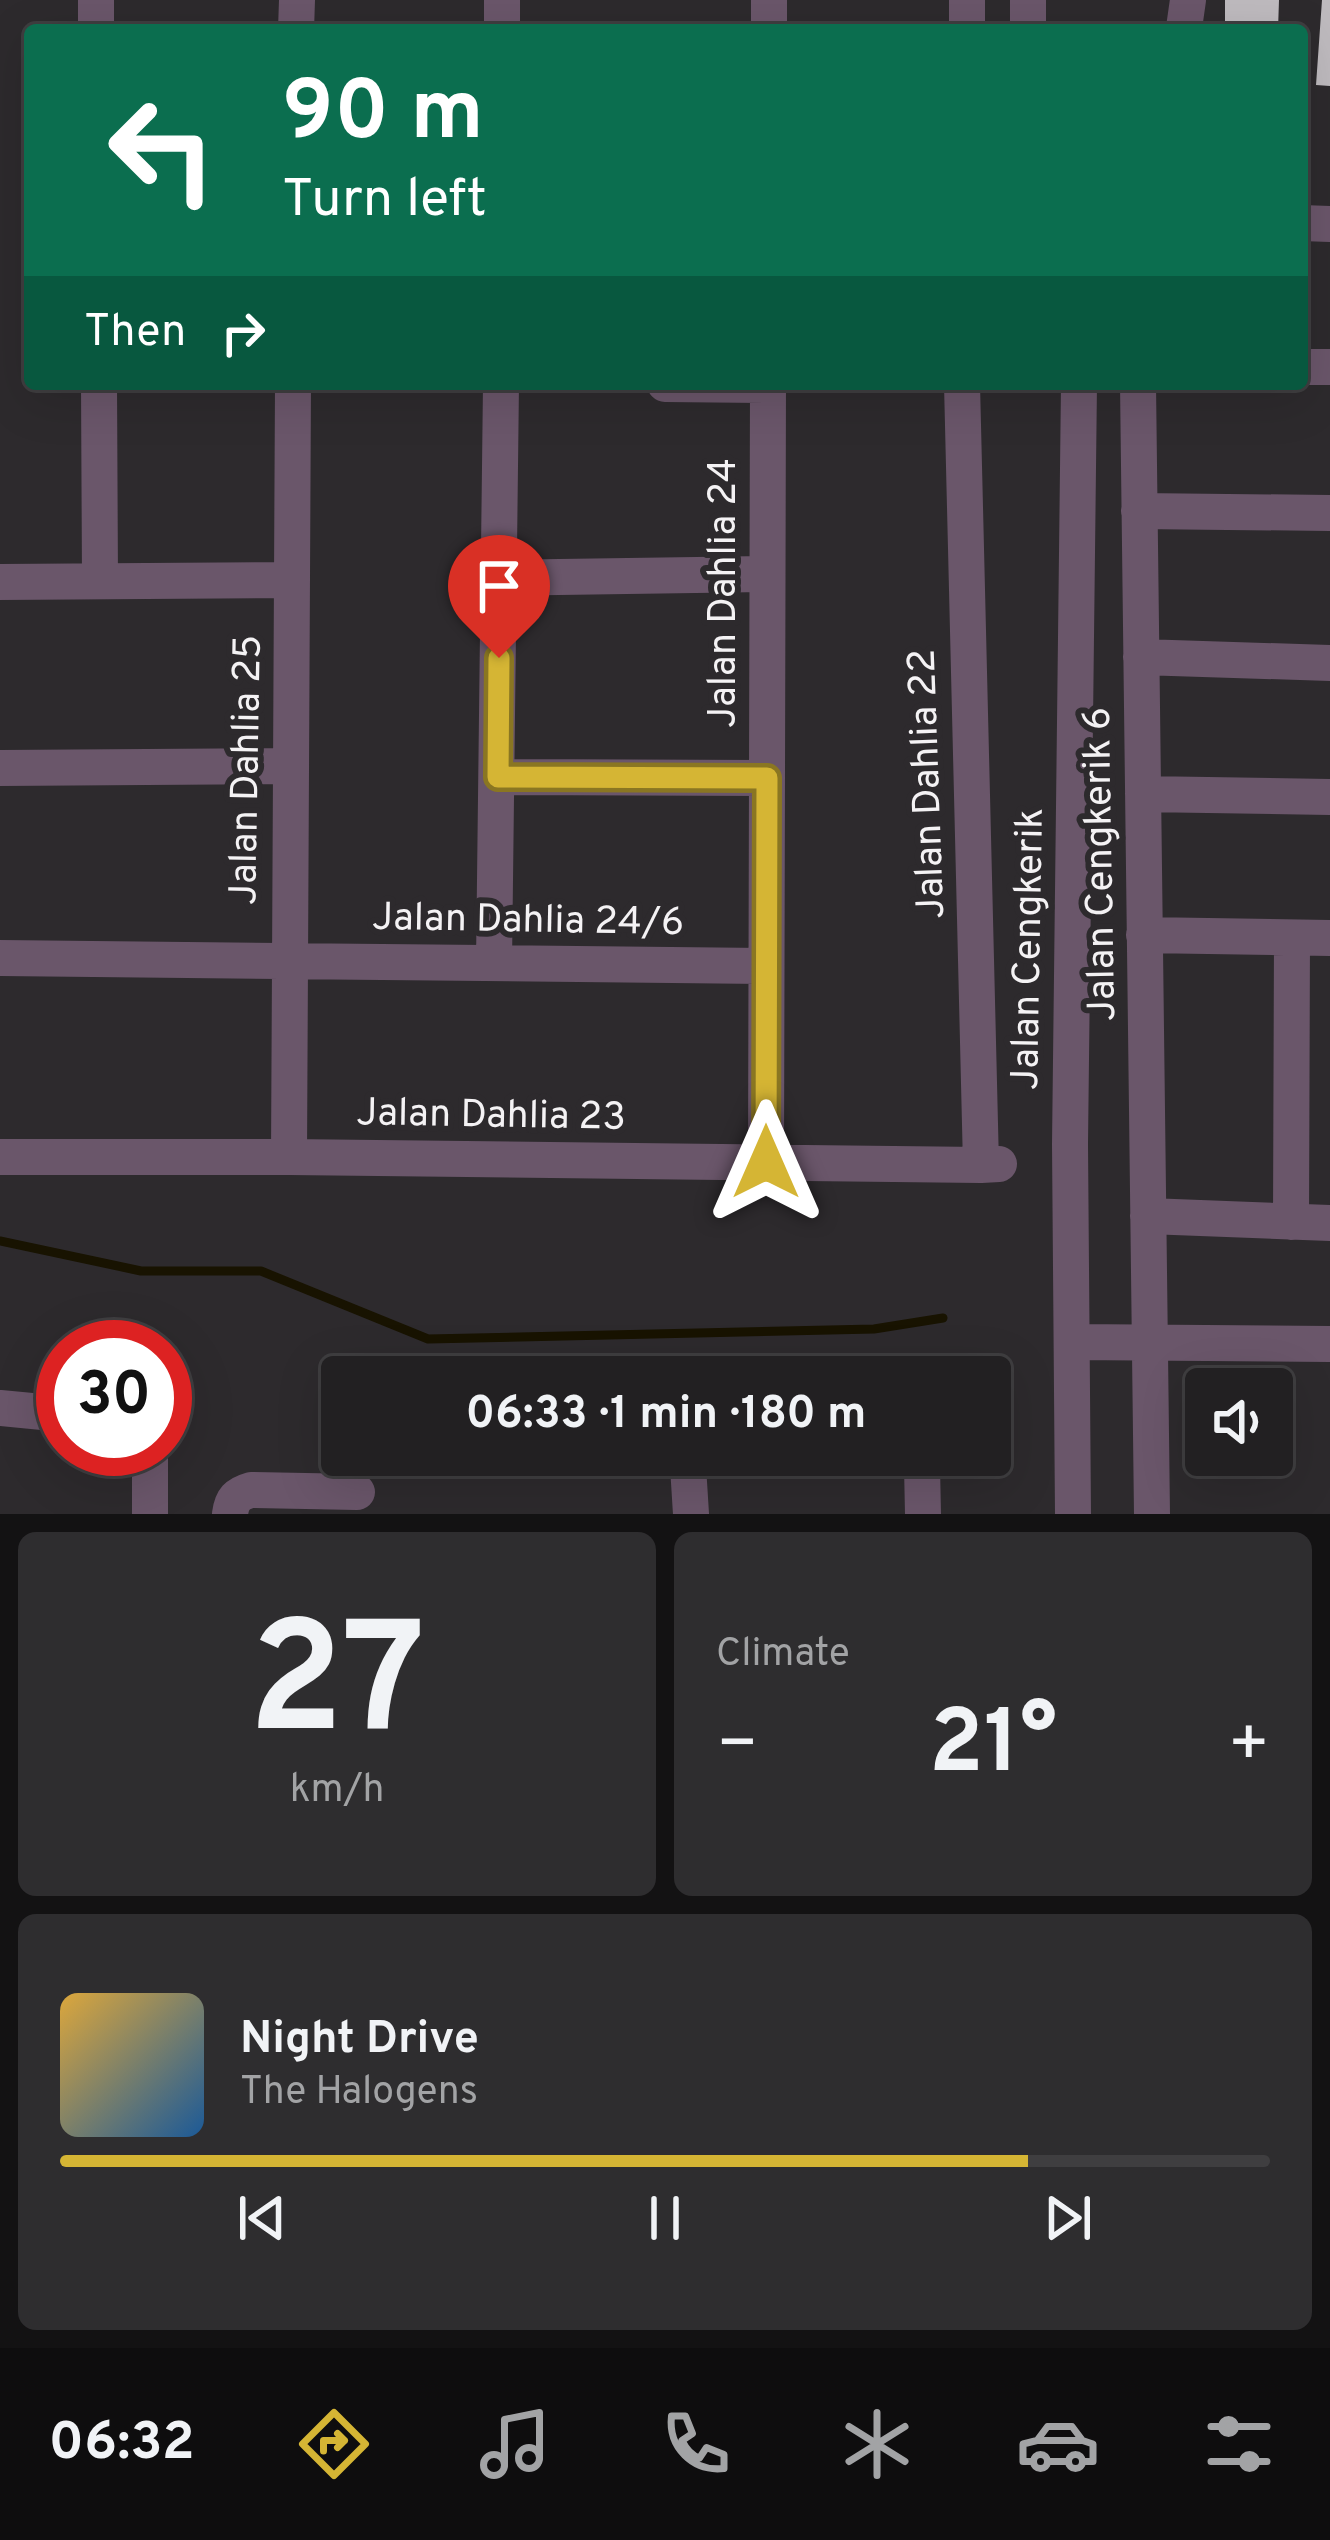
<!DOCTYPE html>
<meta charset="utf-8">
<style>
:root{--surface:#222022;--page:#2e2d2f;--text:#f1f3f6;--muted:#a2a3a5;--line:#3f3e40;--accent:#d5b534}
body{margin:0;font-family:Overpass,sans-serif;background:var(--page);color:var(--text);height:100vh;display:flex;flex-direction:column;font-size:45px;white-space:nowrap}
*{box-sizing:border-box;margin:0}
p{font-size:39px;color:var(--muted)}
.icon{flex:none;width:66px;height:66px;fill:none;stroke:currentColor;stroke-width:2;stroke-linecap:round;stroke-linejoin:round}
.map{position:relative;height:1514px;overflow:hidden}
.drawer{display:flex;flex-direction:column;gap:18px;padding:18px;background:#131213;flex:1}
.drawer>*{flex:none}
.guide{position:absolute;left:24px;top:24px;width:1284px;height:366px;border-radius:12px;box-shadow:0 12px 48px #0002,0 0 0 3px var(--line);background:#0b6e4f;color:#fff;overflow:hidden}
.fabs{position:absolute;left:1185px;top:1368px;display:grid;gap:24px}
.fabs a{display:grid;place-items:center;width:108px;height:108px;border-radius:12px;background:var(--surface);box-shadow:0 12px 48px #0002,0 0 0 3px var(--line);font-size:60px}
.speed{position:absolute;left:36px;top:1320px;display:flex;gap:24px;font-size:60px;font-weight:700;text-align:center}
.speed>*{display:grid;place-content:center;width:156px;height:156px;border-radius:50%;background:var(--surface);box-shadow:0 12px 48px #0002,0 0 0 3px var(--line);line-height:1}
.speed .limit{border:18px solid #d22;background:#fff;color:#111}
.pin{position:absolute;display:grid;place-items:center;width:102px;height:102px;color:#fff;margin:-123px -51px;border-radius:50% 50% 50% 0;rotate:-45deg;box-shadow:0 0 12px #0007}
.pin .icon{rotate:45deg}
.me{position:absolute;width:132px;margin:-66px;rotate:0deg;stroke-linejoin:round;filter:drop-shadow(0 0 9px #0008)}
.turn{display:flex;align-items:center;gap:42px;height:252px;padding:0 60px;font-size:54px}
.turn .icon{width:156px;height:156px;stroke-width:2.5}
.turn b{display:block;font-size:84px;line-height:102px}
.then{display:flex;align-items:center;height:114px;padding:0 60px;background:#0003;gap:24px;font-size:45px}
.big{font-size:90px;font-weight:700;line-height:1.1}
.drawer .tile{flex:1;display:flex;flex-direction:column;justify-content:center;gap:18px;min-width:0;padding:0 42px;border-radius:18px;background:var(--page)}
.drawer .dial{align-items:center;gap:0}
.dial b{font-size:156px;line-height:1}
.song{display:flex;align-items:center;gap:36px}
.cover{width:144px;height:144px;border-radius:18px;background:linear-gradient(135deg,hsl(40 70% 55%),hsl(210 70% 35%))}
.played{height:12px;border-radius:6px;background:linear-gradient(90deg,var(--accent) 80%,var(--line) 80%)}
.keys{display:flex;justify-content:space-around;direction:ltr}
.heat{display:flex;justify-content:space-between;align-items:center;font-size:66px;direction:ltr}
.drawer .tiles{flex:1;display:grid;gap:18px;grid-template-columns:1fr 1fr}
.tile:last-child{grid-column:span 2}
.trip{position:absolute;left:321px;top:1356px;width:690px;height:120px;border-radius:12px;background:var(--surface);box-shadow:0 12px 48px #0002,0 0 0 3px var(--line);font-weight:700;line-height:120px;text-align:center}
.menu{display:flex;height:192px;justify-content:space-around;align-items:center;background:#0e0d0e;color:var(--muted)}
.menu .icon{width:84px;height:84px}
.menu .selected{color:var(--accent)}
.menu b{font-size:54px;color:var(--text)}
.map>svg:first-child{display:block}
</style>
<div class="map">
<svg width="1330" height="1514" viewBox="0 0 1330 1514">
<rect width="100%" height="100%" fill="#2d2a2d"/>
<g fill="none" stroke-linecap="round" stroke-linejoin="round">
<path stroke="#181301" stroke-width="9" d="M0 1241 141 1271H261L428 1339 874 1329 943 1318"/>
</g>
<path fill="#bebabe" d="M1225 0H1279L1278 30H1225Z
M1322 0H1330V86L1316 85Z"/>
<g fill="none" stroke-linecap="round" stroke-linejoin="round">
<path stroke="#6a566a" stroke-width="36" d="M96 0V30
M1028 0V30
M1184 28 1188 0
M296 30 297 0
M502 30V0
M769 30V0
M967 30V0
M1302 223 1330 224
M1302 367H1330
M99 384 100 581
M665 384 768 385
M962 384 981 1165 999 1164
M1138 384 1152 1514
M1139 511 1330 513
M499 578 767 574
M0 582 292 580
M1141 657 1330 663
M0 768 290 766
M498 777 767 778
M1143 794 1330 797
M1144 935 1330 938
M0 958 766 966
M494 963 501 384
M0 1157H289L981 1165
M289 1157 293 384
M766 1163 768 384
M1148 1216 1330 1223
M1291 1222 1292 938
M1073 1342 1330 1344
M0 1408 63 1414
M150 1449V1514
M917 1455 922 1466 923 1514
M230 1514C232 1499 237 1494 251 1490L357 1492
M691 1514 688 1466 694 1457 709 1455
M1073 1514 1070 1144 1079 384"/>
</g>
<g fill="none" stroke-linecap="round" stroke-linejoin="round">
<g stroke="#8a7622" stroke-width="30">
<path id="route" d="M499 658 498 777 767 778 766 1162"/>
</g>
<use href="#route" stroke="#d5b534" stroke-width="21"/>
</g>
<g text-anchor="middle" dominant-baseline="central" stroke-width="12" stroke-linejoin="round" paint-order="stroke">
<g font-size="39" fill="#f4f2f4" stroke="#2d2a2d">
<text transform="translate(725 593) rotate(-90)">Jalan Dahlia 24</text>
<text transform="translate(248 770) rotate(-89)">Jalan Dahlia 25</text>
<text transform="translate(929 784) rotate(-92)">Jalan Dahlia 22</text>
<text transform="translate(1102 864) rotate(-91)">Jalan Cengkerik 6</text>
<text transform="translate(528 922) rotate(1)">Jalan Dahlia 24/6</text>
<text transform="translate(1030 949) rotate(-89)">Jalan Cengkerik</text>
<text transform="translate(491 1117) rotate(1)">Jalan Dahlia 23</text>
</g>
</g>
</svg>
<div class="fabs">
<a><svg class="icon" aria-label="sound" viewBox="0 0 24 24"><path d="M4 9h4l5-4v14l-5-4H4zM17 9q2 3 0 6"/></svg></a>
</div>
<div class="speed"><div class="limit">30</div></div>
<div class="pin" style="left:499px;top:658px;background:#d93025"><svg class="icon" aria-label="arrive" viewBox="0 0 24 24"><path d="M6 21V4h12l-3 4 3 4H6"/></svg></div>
<svg class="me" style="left:766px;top:1162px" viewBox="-20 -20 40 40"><path d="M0-17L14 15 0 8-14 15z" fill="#d5b534" stroke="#fff" stroke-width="4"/></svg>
<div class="trip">06:33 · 1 min · 180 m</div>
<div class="guide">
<div class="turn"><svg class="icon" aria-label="left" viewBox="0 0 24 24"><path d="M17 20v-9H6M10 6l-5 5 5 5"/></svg><div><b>90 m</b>Turn left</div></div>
<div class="then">Then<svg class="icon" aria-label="right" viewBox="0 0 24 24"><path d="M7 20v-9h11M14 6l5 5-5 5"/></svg></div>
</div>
</div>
<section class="drawer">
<div class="tiles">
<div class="tile dial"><b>27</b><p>km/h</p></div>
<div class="tile"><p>Climate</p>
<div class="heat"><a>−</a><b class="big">21°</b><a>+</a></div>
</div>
<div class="tile">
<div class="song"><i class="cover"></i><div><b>Night Drive</b><p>The Halogens</p></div></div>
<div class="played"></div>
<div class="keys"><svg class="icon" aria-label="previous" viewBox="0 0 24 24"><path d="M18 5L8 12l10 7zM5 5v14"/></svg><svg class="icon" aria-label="pause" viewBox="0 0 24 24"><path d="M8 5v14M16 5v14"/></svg><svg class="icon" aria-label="next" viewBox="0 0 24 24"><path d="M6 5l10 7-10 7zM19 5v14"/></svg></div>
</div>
</div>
</section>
<nav class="menu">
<b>06:32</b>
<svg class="icon selected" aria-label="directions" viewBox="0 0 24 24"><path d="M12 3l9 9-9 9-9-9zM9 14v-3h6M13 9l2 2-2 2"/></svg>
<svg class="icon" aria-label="music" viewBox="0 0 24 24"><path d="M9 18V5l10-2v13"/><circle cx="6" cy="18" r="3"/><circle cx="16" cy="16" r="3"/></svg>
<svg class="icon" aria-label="phone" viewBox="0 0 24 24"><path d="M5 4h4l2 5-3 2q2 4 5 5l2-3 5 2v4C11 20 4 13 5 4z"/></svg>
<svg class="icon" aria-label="climate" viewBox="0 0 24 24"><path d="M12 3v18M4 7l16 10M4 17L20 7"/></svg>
<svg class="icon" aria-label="car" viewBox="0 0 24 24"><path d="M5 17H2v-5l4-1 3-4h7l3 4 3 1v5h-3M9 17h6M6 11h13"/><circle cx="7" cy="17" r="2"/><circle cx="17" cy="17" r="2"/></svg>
<svg class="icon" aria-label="filters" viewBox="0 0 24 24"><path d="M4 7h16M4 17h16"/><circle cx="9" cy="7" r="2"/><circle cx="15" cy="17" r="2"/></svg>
</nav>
